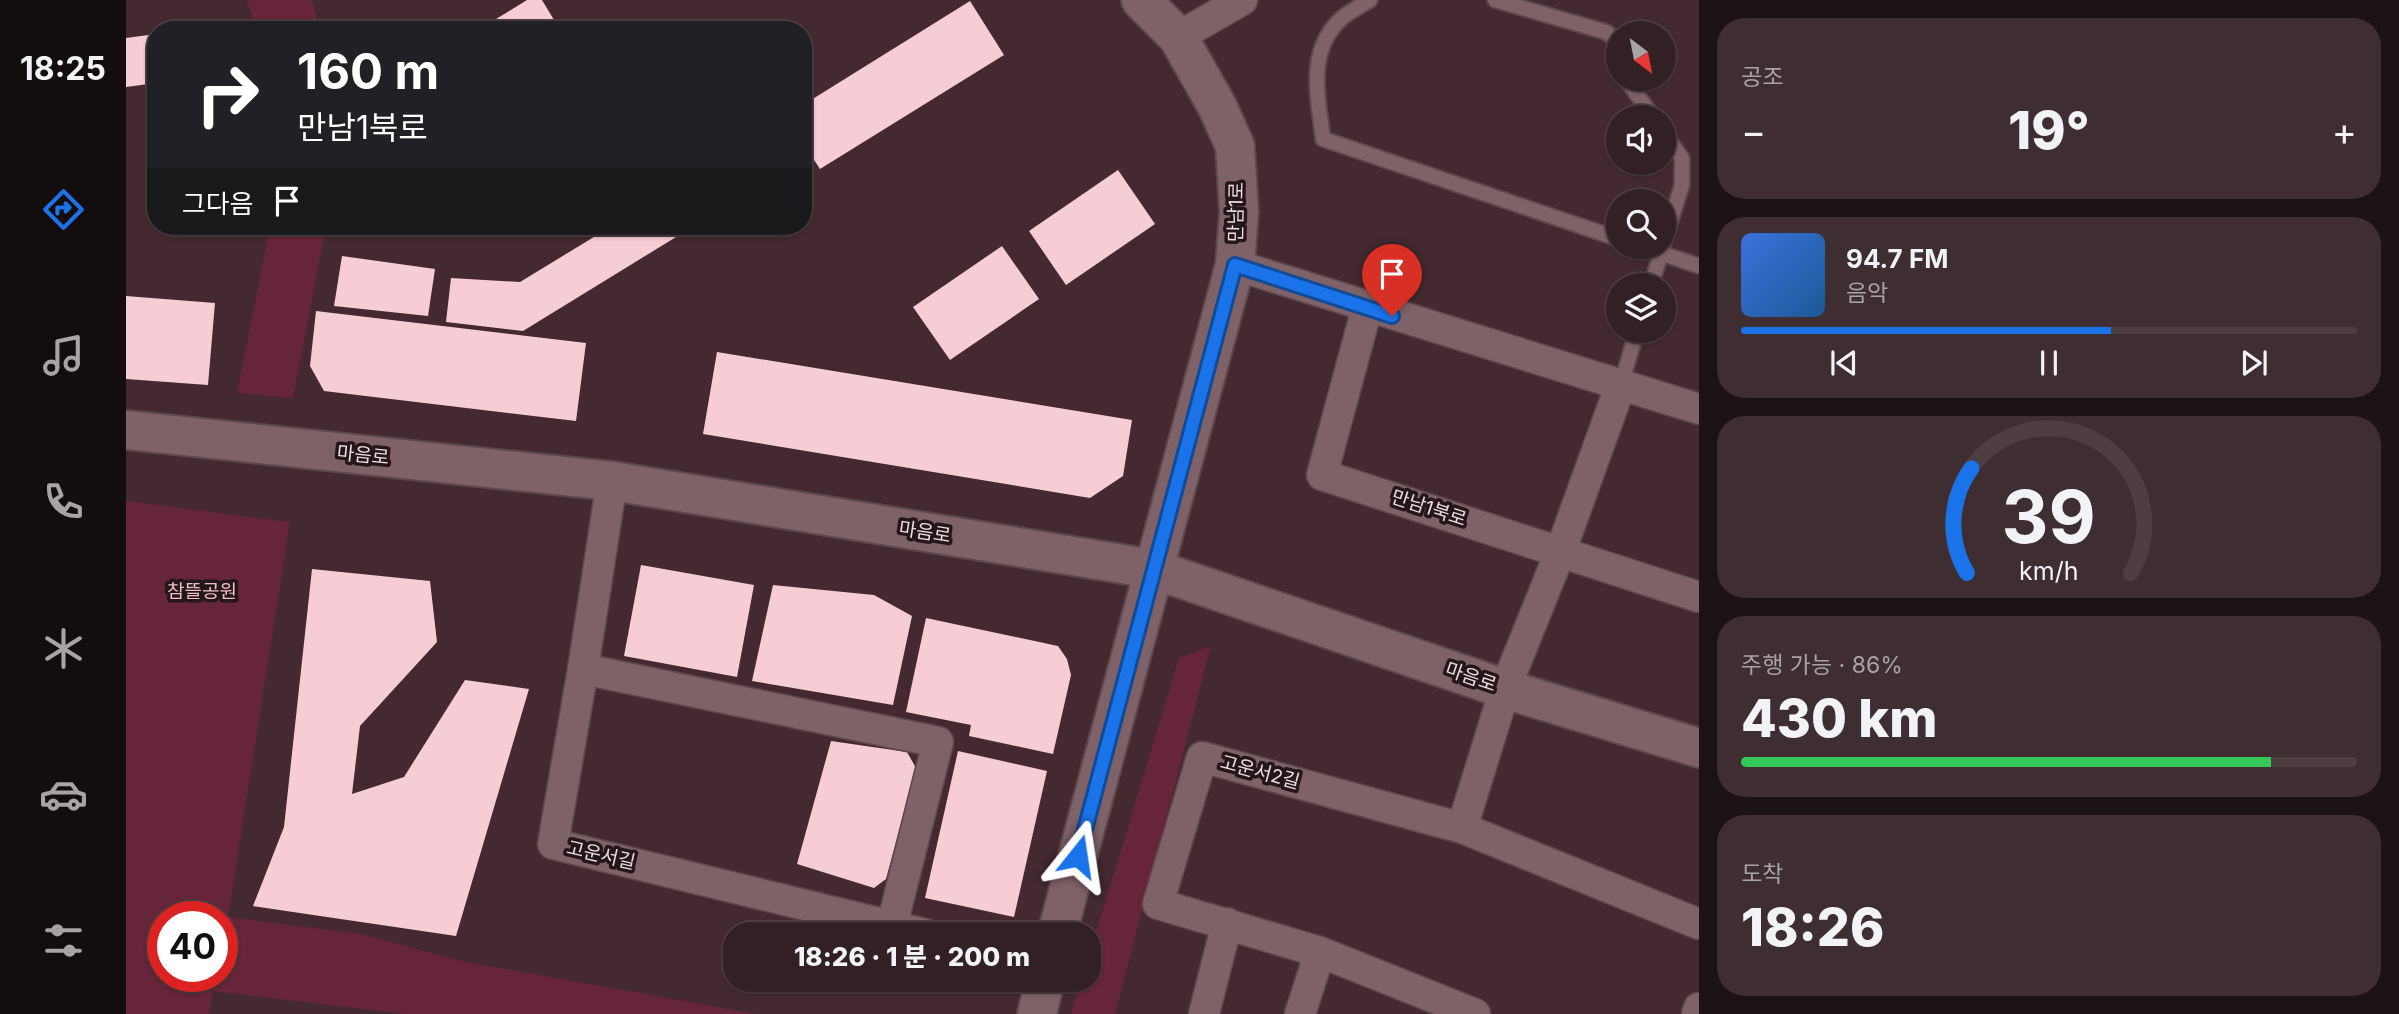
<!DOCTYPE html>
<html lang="ko">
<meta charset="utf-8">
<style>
:root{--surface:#332024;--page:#3e2d31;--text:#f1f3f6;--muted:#a9a3a6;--line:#4e3e41;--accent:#1a73e8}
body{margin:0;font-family:Inter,"Noto Sans KR",sans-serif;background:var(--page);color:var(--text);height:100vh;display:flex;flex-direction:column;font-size:26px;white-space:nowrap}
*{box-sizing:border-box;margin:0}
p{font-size:23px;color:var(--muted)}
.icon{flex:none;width:38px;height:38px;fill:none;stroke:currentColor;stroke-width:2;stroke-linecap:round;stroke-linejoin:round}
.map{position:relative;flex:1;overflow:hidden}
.sheet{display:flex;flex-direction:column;gap:18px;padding:18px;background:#1c1214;width:700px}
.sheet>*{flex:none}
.hud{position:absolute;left:21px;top:21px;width:665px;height:214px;border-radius:28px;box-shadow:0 2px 5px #0004,0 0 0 2px var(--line);background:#202124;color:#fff;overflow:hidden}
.needle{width:46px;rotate:148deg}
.tools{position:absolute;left:1480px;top:21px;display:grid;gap:14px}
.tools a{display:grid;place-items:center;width:70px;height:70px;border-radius:50%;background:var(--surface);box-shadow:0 2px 5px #0004,0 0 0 2px var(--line);font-size:35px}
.speed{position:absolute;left:21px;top:901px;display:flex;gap:14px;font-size:35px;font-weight:700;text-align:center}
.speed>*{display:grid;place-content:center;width:91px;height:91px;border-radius:50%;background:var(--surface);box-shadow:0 2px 5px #0004,0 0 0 2px var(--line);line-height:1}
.speed .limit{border:10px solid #d22;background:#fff;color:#111}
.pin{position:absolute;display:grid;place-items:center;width:60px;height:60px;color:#fff;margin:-72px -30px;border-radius:50% 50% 50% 0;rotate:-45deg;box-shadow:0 0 7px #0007}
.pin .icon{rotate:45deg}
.me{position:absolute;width:77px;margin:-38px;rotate:15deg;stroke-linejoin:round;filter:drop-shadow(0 0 5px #0008)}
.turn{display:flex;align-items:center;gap:24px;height:147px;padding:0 35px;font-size:32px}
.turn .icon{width:91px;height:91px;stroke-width:2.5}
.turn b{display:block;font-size:49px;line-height:60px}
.then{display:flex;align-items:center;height:66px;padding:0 35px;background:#0003;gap:14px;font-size:26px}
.big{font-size:52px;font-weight:800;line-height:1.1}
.sheet .tile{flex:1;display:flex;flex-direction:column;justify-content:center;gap:10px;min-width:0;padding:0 24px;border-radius:28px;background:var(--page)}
.sheet .dial{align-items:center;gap:0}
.dial svg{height:182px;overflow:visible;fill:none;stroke:var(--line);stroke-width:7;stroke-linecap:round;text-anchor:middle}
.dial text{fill:var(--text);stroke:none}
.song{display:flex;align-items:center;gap:21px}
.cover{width:84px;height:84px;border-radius:10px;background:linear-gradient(135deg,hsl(220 70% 55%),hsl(210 70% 35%))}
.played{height:7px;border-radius:4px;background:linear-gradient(90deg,var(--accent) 60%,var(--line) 60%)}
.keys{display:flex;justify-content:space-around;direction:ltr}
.heat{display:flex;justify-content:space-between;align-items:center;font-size:38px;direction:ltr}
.charge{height:10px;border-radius:5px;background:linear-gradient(90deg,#34c759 86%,var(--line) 0)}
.trip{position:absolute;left:597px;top:922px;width:378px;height:70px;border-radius:28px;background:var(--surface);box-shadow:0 2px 5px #0004,0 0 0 2px var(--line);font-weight:800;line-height:70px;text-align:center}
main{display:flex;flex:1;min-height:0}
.menu{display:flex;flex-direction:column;width:126px;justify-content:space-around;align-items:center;background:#140d0e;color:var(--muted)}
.menu .icon{width:49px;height:49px}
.menu .active{color:var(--accent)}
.menu b{font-size:32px;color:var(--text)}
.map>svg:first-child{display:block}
</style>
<main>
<nav class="menu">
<b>18:25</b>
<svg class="icon active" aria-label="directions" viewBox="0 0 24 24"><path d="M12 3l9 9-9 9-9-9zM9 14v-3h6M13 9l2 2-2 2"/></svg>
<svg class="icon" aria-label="music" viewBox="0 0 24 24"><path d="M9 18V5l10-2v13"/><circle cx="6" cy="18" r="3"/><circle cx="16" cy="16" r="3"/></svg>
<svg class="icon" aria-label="phone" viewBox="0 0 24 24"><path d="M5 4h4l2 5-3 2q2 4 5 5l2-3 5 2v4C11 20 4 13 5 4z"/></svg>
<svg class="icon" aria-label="climate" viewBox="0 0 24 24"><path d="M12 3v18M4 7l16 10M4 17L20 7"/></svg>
<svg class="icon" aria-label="car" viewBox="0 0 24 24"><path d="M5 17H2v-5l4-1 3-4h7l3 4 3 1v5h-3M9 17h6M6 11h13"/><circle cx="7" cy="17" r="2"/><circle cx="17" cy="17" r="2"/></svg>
<svg class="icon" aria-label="filters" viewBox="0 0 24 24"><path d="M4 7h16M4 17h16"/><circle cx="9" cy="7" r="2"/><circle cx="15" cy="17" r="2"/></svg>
</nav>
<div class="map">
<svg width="1573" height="1014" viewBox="0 0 1573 1014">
<rect width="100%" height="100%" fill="#442a30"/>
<path fill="#67253a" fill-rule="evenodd" d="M121 0H186L193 30H131Z
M141 226H197V242L167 398 111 393 142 237Z
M0 501 164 522 102 917 235 934 335 961 631 1014H279L87 991 83 1014H0ZM37 917H96V976H37Z
M1085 646 989 1014H945L955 980H962L963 956 1053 658Z"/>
<path fill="#f6ccd5" d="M401 0H416L434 30H352Z
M844 1 878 55 694 169 677 143V105Z
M105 22 106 30H67V28Z
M30 34V83L0 87V38Z
M992 170 1029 224 940 285 903 231Z
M486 226H568L397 331 320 322 325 278 394 282Z
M876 246 913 299 824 360 787 307Z
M216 256 309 269 302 316 208 306Z
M0 296 89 303 82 385 0 379Z
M190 311 460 343 450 421 198 391 184 366Z
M591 352 1006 420 997 476 964 498 577 434Z
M515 565 628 585 611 677 498 656Z
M186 569 304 581 311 642 234 726 226 794 278 777 339 680 403 689 330 936 127 906 158 827Z
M647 585 748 595 786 616 767 705 626 681Z
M800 618 932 646 941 659 945 675 927 754 843 736 845 725 780 712Z
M705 741 781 752 790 768 760 879 748 888 671 864Z
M832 751 921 771 888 917 799 898Z"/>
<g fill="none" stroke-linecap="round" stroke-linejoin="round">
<g stroke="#5d474c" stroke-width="18">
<path id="lane" d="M1244 0C1235 6 1224 11 1216 18 1180 50 1192 97 1197 139L1493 239
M1369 0 1480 32 1493 42
M1500 79 1527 117
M1538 133 1556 158V185L1538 242
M1516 247 1573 266
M1525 285 1537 247
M1495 384 1511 331"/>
</g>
<g stroke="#5d474c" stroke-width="33">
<path id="street" d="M1052 37 1116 0
M1109 265 1573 409
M1241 308 1196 475 1573 597
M486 481 457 669 427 844 799 934
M457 669 812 742 766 925
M1336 828 1379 689 1435 550 1495 384
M1078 1014 1101 923
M1174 1014 1194 952
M1349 1014 1194 952 1032 904 1076 757 1336 828 1573 924
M1571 1014 1573 1008"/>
</g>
<g stroke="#5d474c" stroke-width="42">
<path id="secondary" d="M0 430 486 481 1027 569 1379 689 1573 748
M931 934 1109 265 1113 212 1109 146 1091 106 1052 37 1015 0
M911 1014 919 980"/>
</g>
<use href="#lane" stroke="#7f6168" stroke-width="14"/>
<use href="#street" stroke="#7f6168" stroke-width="30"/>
<use href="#secondary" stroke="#7f6168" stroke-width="38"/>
</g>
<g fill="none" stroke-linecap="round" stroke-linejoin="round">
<g stroke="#114b97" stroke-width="18">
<path id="route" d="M952 856 1109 265 1266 316"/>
</g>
<use href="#route" stroke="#1a73e8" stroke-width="12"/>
</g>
<g text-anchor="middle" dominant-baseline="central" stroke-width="7" stroke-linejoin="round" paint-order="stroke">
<g font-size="19" fill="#eedce0" stroke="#231719">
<text transform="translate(1110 212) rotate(-89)">만남1로</text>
<text transform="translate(237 455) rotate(6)">마음로</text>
<text transform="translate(1303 508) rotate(18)">만남1북로</text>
<text transform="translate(799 532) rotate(9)">마음로</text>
<text transform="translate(1345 677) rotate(19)">마음로</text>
<text transform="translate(1134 772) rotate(15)">고운서2길</text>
<text transform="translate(475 855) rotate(13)">고운서길</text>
</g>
<g font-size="19" fill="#f0bcc8" stroke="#231719">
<text x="76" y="591">참뜰공원</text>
</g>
</g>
</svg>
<div class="tools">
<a><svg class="needle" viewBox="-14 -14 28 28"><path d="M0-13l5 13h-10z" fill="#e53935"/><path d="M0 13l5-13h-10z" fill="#a9a3a6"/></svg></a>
<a><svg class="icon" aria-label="sound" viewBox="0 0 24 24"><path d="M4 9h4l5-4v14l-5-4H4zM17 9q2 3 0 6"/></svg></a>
<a><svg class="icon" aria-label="search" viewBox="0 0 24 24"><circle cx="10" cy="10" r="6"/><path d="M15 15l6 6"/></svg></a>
<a><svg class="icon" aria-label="layers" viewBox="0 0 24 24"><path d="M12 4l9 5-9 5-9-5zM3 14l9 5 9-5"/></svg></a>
</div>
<div class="speed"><div class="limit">40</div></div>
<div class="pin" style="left:1266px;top:316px;background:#d93025"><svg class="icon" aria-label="arrive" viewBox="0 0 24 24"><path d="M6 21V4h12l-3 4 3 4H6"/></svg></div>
<svg class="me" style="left:952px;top:856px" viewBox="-20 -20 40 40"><path d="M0-17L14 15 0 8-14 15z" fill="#1a73e8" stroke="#fff" stroke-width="4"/></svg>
<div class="trip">18:26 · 1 분 · 200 m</div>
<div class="hud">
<div class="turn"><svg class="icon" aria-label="right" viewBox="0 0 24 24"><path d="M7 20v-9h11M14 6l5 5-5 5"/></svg><div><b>160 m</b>만남1북로</div></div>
<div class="then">그다음<svg class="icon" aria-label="arrive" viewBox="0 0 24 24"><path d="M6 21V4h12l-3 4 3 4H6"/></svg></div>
</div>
</div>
<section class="sheet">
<div class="tile"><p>공조</p>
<div class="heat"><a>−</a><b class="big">19°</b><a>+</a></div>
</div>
<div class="tile">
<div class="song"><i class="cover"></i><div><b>94.7 FM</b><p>음악</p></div></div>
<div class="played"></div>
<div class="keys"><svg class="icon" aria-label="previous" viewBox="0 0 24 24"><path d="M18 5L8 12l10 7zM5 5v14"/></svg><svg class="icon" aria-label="pause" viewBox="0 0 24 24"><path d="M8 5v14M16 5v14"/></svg><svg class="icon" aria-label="next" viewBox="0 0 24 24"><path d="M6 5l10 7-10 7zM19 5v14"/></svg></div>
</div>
<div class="tile dial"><svg viewBox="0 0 100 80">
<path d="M14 69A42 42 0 1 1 86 69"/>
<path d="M14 69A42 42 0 0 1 16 23" stroke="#1a73e8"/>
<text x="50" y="56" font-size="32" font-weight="700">39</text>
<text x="50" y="72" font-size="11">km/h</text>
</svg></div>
<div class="tile"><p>주행 가능 · 86%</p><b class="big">430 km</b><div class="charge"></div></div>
<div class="tile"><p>도착</p><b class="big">18:26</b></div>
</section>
</main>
